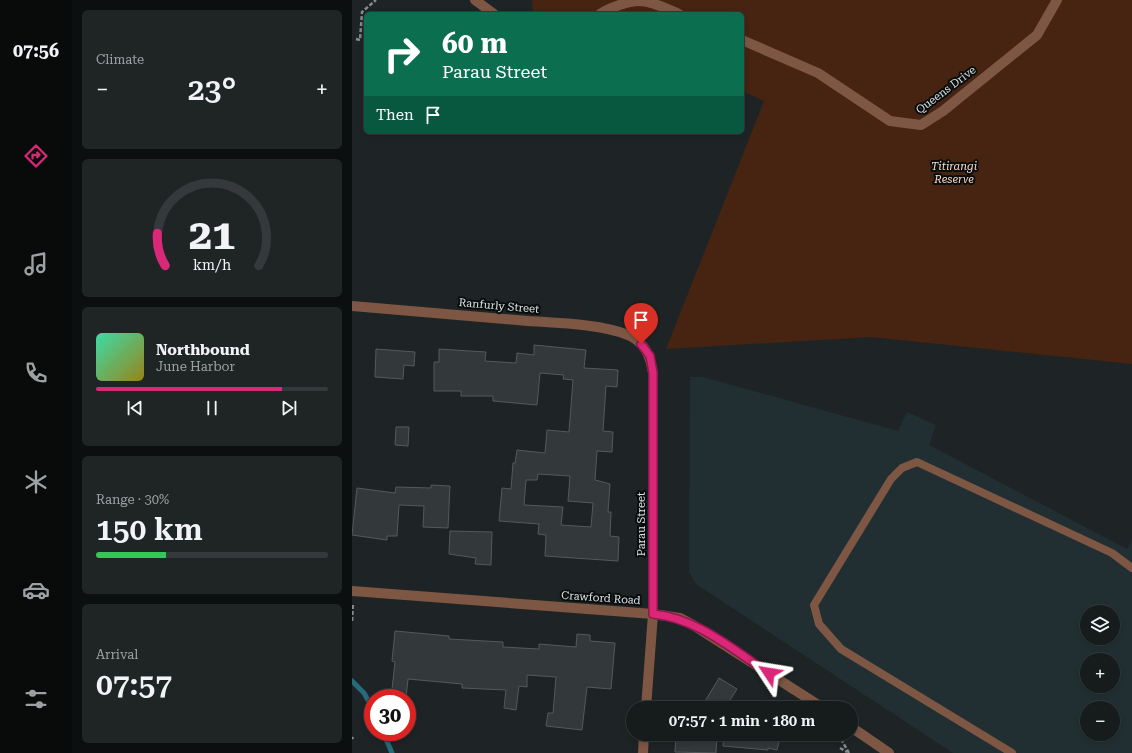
<!DOCTYPE html>
<meta charset="utf-8">
<style>
:root{--surface:#161b1c;--page:#1f2425;--text:#f1f3f6;--muted:#9ea1a3;--line:#35393b;--accent:#db2777}
body{margin:0;font-family:"Roboto Serif",serif;background:var(--page);color:var(--text);height:100vh;display:flex;flex-direction:column;font-size:15px;white-space:nowrap}
*{box-sizing:border-box;margin:0}
p{font-size:13px;color:var(--muted)}
.icon{flex:none;width:22px;height:22px;fill:none;stroke:currentColor;stroke-width:2;stroke-linecap:round;stroke-linejoin:round}
.map{position:relative;flex:1;overflow:hidden}
.drawer{display:flex;flex-direction:column;gap:10px;padding:10px;background:#0c0f0f;width:280px}
.drawer>*{flex:none}
.hud{position:absolute;left:12px;top:12px;width:380px;height:122px;border-radius:6px;box-shadow:0 2px 6px #0003,0 0 0 1px var(--line);background:#0b6e4f;color:#fff;overflow:hidden}
.buttons{position:absolute;left:728px;top:605px;display:grid;gap:8px}
.buttons a{display:grid;place-items:center;width:40px;height:40px;border-radius:50%;background:var(--surface);box-shadow:0 2px 6px #0003,0 0 0 1px var(--line);font-size:20px}
.speed{position:absolute;left:12px;top:689px;display:flex;gap:8px;font-size:20px;font-weight:700;text-align:center}
.speed>*{display:grid;place-content:center;width:52px;height:52px;border-radius:50%;background:var(--surface);box-shadow:0 2px 6px #0003,0 0 0 1px var(--line);line-height:1}
.speed .limit{border:6px solid #d22;background:#fff;color:#111}
.pin{position:absolute;display:grid;place-items:center;width:34px;height:34px;color:#fff;margin:-41px -17px;border-radius:50% 50% 50% 0;rotate:-45deg;box-shadow:0 0 4px #0007}
.pin .icon{rotate:45deg}
.me{position:absolute;width:44px;margin:-22px;rotate:303deg;stroke-linejoin:round;filter:drop-shadow(0 0 3px #0008)}
.turn{display:flex;align-items:center;gap:14px;height:84px;padding:0 12px;font-size:18px}
.turn .icon{width:52px;height:52px;stroke-width:2.5}
.turn b{display:block;font-size:28px;line-height:34px}
.then{display:flex;align-items:center;height:38px;padding:0 12px;background:#0003;gap:8px;font-size:15px}
.big{font-size:30px;font-weight:600;line-height:1.1}
.drawer .tile{flex:1;display:flex;flex-direction:column;justify-content:center;gap:6px;min-width:0;padding:0 14px;border-radius:6px;background:var(--page)}
.drawer .dial{align-items:center;gap:0}
.dial svg{height:104px;overflow:visible;fill:none;stroke:var(--line);stroke-width:7;stroke-linecap:round;text-anchor:middle}
.dial text{fill:var(--text);stroke:none}
.song{display:flex;align-items:center;gap:12px}
.cover{width:48px;height:48px;border-radius:6px;background:linear-gradient(135deg,hsl(160 70% 55%),hsl(50 70% 35%))}
.played{height:4px;border-radius:2px;background:linear-gradient(90deg,var(--accent) 80%,var(--line) 80%)}
.keys{display:flex;justify-content:space-around;direction:ltr}
.heat{display:flex;justify-content:space-between;align-items:center;font-size:22px;direction:ltr}
.charge{height:6px;border-radius:3px;background:linear-gradient(90deg,#34c759 30%,var(--line) 0)}
.trip{position:absolute;left:274px;top:701px;width:232px;height:40px;border-radius:20px;background:var(--surface);box-shadow:0 2px 6px #0003,0 0 0 1px var(--line);font-weight:600;line-height:40px;text-align:center}
main{display:flex;flex:1;min-height:0}
.tab-bar{display:flex;flex-direction:column;width:72px;justify-content:space-around;align-items:center;background:#090b0b;color:var(--muted)}
.tab-bar .icon{width:28px;height:28px}
.tab-bar .active{color:var(--accent)}
.tab-bar b{font-size:18px;color:var(--text)}
.map>svg:first-child{display:block}
</style>
<main>
<nav class="tab-bar">
<b>07:56</b>
<svg class="icon active" aria-label="directions" viewBox="0 0 24 24"><path d="M12 3l9 9-9 9-9-9zM9 14v-3h6M13 9l2 2-2 2"/></svg>
<svg class="icon" aria-label="music" viewBox="0 0 24 24"><path d="M9 18V5l10-2v13"/><circle cx="6" cy="18" r="3"/><circle cx="16" cy="16" r="3"/></svg>
<svg class="icon" aria-label="phone" viewBox="0 0 24 24"><path d="M5 4h4l2 5-3 2q2 4 5 5l2-3 5 2v4C11 20 4 13 5 4z"/></svg>
<svg class="icon" aria-label="climate" viewBox="0 0 24 24"><path d="M12 3v18M4 7l16 10M4 17L20 7"/></svg>
<svg class="icon" aria-label="car" viewBox="0 0 24 24"><path d="M5 17H2v-5l4-1 3-4h7l3 4 3 1v5h-3M9 17h6M6 11h13"/><circle cx="7" cy="17" r="2"/><circle cx="17" cy="17" r="2"/></svg>
<svg class="icon" aria-label="filters" viewBox="0 0 24 24"><path d="M4 7h16M4 17h16"/><circle cx="9" cy="7" r="2"/><circle cx="15" cy="17" r="2"/></svg>
</nav>
<section class="drawer">
<div class="tile"><p>Climate</p>
<div class="heat"><a>−</a><b class="big">23°</b><a>+</a></div>
</div>
<div class="tile dial"><svg viewBox="0 0 100 80">
<path d="M14 69A42 42 0 1 1 86 69"/>
<path d="M14 69A42 42 0 0 1 8 44" stroke="#db2777"/>
<text x="50" y="56" font-size="32" font-weight="700">21</text>
<text x="50" y="72" font-size="11">km/h</text>
</svg></div>
<div class="tile">
<div class="song"><i class="cover"></i><div><b>Northbound</b><p>June Harbor</p></div></div>
<div class="played"></div>
<div class="keys"><svg class="icon" aria-label="previous" viewBox="0 0 24 24"><path d="M18 5L8 12l10 7zM5 5v14"/></svg><svg class="icon" aria-label="pause" viewBox="0 0 24 24"><path d="M8 5v14M16 5v14"/></svg><svg class="icon" aria-label="next" viewBox="0 0 24 24"><path d="M6 5l10 7-10 7zM19 5v14"/></svg></div>
</div>
<div class="tile"><p>Range · 30%</p><b class="big">150 km</b><div class="charge"></div></div>
<div class="tile"><p>Arrival</p><b class="big">07:57</b></div>
</section>
<div class="map">
<svg width="780" height="753" viewBox="0 0 780 753">
<rect width="100%" height="100%" fill="#1e2425"/>
<path fill="#222f32" fill-rule="evenodd" d="M338 377H351L546 431 555 412 584 425 577 445 775 549 780 540V753H601L344 584 337 572ZM735 612H761V638H735ZM735 660H761V686H735ZM735 708H761V734H735Z"/>
<path fill="#472311" d="M180 0H780V364L519 337 314 349 412 101 390 91V14H181Z"/>
<g fill="none" stroke-linecap="round" stroke-linejoin="round">
<path stroke="#246b7c" stroke-width="5" d="M0 681 12 693 21 709
M31 732 40 753"/>
</g>
<path fill="#33393b" stroke="#545a5c" fill-rule="evenodd" d="M182 345 234 350 232 368 266 370 265 387 254 386 251 431 261 432 260 452 245 451 243 480 258 484 256 512H259L258 536 267 537 266 561 193 556 194 535 186 534 187 524 147 521 150 488 159 489 161 463H163L165 450 193 453 195 430 217 432 221 380 211 379 212 375 188 373 185 405 141 401V396H109V391H82V362H87V349L134 352 133 361 164 363 165 353 182 355ZM186 474 218 476 216 501 241 503 239 527 209 525 211 507 172 505 174 480H185Z
M24 349 63 352 62 366 52 365 51 379 23 377Z
M44 427H57L56 446 43 445Z
M79 485 98 486 96 528 71 527 72 506 47 505 45 536H35V540L0 535 5 488 43 493 44 487 79 488Z
M98 531 140 532 139 565 123 564 124 558 97 554Z
M43 631 97 636V639L151 642V647L187 649V644L224 647 225 634 238 635V641L263 643 259 689 235 687 230 730 194 726 196 713H201L204 677 175 675V687L167 686 164 710 152 708 154 690 110 688V684L56 679 54 698H39L43 662 40 661Z
M367 678 385 689 373 708H349Z
M324 734 365 735 364 753 323 752Z
M372 734H429L425 750 416 748V750L371 746Z"/>
<g fill="none" stroke-linecap="round" stroke-linejoin="round">
<path stroke="#868b8c" stroke-width="2.5" stroke-dasharray="4 2" stroke-linecap="butt" d="M4 39 8 40 10 12 24 0
M0 621 1 603
M486 734 497 753
M0 737 1 739
M488 748 495 752"/>
<path stroke="#7e5744" stroke-width="8" d="M660 753 489 649 467 624 462 605 539 479 550 468 565 462 760 553 780 568"/>
<path stroke="#7e5744" stroke-width="10" d="M123 0 142 14
M248 14C257 8 276 1 287 1 300 1 315 9 327 14
M390 40 466 73 538 121 569 125 591 111 685 35 705 0
M0 306C59 311 118 316 176 321 205 323 249 324 276 335 294 343 298 356 301 373V614L294 708
M0 591 301 614 328 618 341 625 471 708
M499 727 537 753
M291 753 292 734"/>
</g>
<g fill="none" stroke-linecap="round" stroke-linejoin="round">
<g stroke="#8e194d" stroke-width="10">
<path id="route" d="M289 344 298 356 301 373V614C345 618 381 650 417 673"/>
</g>
<use href="#route" stroke="#db2777" stroke-width="7"/>
</g>
<g text-anchor="middle" dominant-baseline="central" stroke-width="4" stroke-linejoin="round" paint-order="stroke">
<g font-size="11" fill="#dee2e3" stroke="#0a0d0d">
<text transform="translate(594 90) rotate(-37)">Queens Drive</text>
<text transform="translate(147 306) rotate(5)">Ranfurly Street</text>
<text transform="translate(289 524) rotate(-90)">Parau Street</text>
<text transform="translate(249 598) rotate(4)">Crawford Road</text>
</g>
<g font-size="11" font-style="italic" fill="#f9d9ca" stroke="#0a0d0d">
<text x="602" y="166">Titirangi<tspan x="602" dy="13">Reserve</tspan></text>
</g>
</g>
</svg>
<div class="buttons">
<a><svg class="icon" aria-label="layers" viewBox="0 0 24 24"><path d="M12 4l9 5-9 5-9-5zM3 14l9 5 9-5"/></svg></a>
<a>+</a>
<a>−</a>
</div>
<div class="speed"><div class="limit">30</div></div>
<div class="pin" style="left:289px;top:344px;background:#d93025"><svg class="icon" aria-label="arrive" viewBox="0 0 24 24"><path d="M6 21V4h12l-3 4 3 4H6"/></svg></div>
<svg class="me" style="left:417px;top:673px" viewBox="-20 -20 40 40"><path d="M0-17L14 15 0 8-14 15z" fill="#db2777" stroke="#fff" stroke-width="4"/></svg>
<div class="trip">07:57 · 1 min · 180 m</div>
<div class="hud">
<div class="turn"><svg class="icon" aria-label="right" viewBox="0 0 24 24"><path d="M7 20v-9h11M14 6l5 5-5 5"/></svg><div><b>60 m</b>Parau Street</div></div>
<div class="then">Then<svg class="icon" aria-label="arrive" viewBox="0 0 24 24"><path d="M6 21V4h12l-3 4 3 4H6"/></svg></div>
</div>
</div>
</main>
